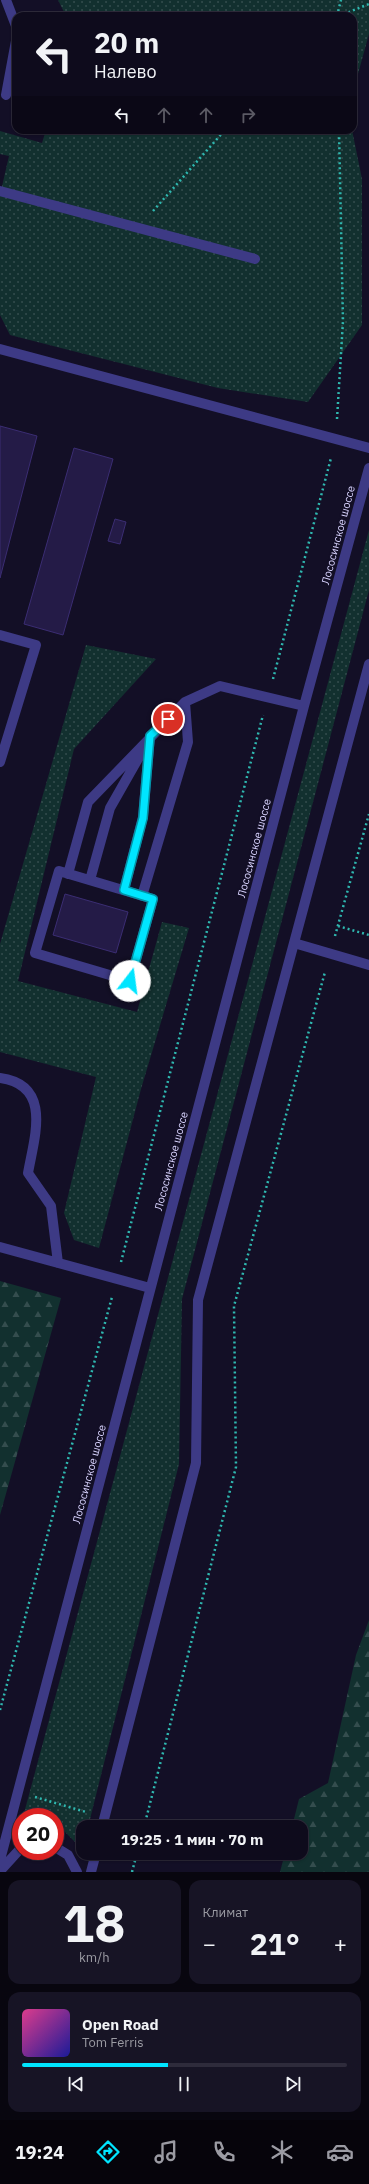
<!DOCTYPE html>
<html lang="ru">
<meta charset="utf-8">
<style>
:root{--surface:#0e0b1c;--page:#171425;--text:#f1f3f6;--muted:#9b9ba3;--line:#2e2b3b;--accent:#00e5ff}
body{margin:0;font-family:"IBM Plex Sans",sans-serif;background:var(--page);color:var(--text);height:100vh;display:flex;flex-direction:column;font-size:15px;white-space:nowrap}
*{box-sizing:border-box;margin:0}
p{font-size:13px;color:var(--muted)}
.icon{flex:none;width:22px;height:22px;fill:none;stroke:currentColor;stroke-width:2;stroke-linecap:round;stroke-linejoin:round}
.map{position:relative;height:1872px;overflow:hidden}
.side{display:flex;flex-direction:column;gap:8px;padding:8px;background:#08060f;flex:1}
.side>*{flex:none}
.hud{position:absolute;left:12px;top:12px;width:345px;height:122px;border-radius:12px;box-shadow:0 1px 3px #0004,0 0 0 1px var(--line);background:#0e0b1c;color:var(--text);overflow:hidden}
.speed{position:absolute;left:12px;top:1808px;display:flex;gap:8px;font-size:20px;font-weight:700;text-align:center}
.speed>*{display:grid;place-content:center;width:52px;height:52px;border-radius:50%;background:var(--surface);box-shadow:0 1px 3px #0004,0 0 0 1px var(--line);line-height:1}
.speed .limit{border:6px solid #d22;background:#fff;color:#111}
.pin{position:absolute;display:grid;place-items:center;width:34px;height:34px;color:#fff;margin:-17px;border:2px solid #fff;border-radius:50%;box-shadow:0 1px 4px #0007}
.me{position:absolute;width:44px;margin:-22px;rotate:15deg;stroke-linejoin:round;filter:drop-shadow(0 0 3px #0008)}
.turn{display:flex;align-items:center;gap:14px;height:84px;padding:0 16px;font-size:18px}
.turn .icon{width:52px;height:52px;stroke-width:2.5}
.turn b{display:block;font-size:28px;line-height:34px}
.lanes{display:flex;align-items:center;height:38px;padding:0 16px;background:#0003;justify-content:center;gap:20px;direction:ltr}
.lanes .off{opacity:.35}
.big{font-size:30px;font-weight:700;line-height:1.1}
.side .tile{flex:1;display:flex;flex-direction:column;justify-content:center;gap:6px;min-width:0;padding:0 14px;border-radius:12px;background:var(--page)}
.side .dial{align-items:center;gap:0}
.dial b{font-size:52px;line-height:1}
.song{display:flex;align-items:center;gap:12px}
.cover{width:48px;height:48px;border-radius:6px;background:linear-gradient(135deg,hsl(330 70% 55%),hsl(240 70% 35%))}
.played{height:4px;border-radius:2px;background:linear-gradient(90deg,var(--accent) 45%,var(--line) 45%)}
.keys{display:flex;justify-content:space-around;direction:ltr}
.heat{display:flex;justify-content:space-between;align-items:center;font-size:22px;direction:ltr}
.side .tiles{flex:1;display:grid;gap:8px;grid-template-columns:1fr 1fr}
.tile:last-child{grid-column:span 2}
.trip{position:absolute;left:76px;top:1820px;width:232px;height:40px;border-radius:12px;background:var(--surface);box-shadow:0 1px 3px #0004,0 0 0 1px var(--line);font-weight:700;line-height:40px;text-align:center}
.tabs{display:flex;height:64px;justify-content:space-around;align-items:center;background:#06040b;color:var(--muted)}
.tabs .icon{width:28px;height:28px}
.tabs .active{color:var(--accent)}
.tabs b{font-size:18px;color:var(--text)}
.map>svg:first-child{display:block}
</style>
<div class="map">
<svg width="369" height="1872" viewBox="0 0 369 1872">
<defs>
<pattern id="grass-dots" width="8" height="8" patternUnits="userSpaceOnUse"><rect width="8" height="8" fill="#12302f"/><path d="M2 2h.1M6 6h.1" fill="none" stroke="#344d4e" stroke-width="1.8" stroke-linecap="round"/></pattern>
<pattern id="forest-firs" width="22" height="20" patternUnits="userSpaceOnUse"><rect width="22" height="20" fill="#12302f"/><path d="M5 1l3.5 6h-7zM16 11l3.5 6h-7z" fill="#344d4e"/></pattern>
</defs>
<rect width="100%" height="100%" fill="#130f26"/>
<path fill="url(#grass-dots)" d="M58 0H369V34L356 81 353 112V16H66Z
M46 130H352L362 179V325L308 402 218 388 10 335 0 315V195L9 156 0 154V131L42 143Z
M369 530V590L182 1299 179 1464 88 1827H83V1850L65 1832 55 1830V1817H23Z
M86 645 156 659 74 749 18 981 137 1012 162 922 189 928 141 1089 99 1248 74 1240 64 1213 96 1077 0 1052V944Z"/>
<path fill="url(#forest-firs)" d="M0 1281 61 1298 0 1515Z
M369 1620V1872H280L285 1853H301V1827H292L299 1799 328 1783 356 1655Z"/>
<path fill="#241b47" stroke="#3b2d73" d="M0 426 37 436 0 578Z
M74 448 113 459 63 635 24 624Z
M115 519 126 522 120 544 108 541Z
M65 894 128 912 116 953 53 935Z"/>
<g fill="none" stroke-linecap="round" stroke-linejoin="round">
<path stroke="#2fb8b0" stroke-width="2.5" stroke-dasharray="2 3" stroke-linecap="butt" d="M337 16 341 0
M339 16 369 4
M153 211 225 130
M337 419 343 321 339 130
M273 679 331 458
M338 926 369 935
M335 936 369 814
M121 1262 263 715
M0 1710 112 1297
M35 1797 86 1812
M123 1823 138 1827
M144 1827 236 1467 234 1306 325 972
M132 1872 137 1853"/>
<path stroke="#3d3a85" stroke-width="10" d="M6 0 16 26
M6 95 16 41
M0 191 255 259
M0 349 369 448
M0 635 36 645 0 762
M59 871 153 899 130 981 35 953Z
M68 874 88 802 185 702 220 686 304 706
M90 880 110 808 143 750
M124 890 143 817 150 736
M142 896 188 742 185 702
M294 943 369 965
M0 1078C53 1085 34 1138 28 1173L51 1206 58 1263
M0 1247 150 1288
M102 1827 196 1463 198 1300 369 664
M55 1847 68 1855 77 1872
M0 1860 304 706 369 468
M0 1871 21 1848
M91 1872 96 1853"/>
</g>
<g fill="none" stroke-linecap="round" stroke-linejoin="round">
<g stroke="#0095a6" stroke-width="10">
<path id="route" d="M130 981 153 899 124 890 143 818 150 736 168 719"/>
</g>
<use href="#route" stroke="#00e5ff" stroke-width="7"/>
</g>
<g text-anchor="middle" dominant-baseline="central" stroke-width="4" stroke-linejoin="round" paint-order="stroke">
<g font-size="11" fill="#d9d4ff" stroke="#130f26">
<text transform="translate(338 535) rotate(-75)">Лососинское шоссе</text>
<text transform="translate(254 848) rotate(-75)">Лососинское шоссе</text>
<text transform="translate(171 1161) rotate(-75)">Лососинское шоссе</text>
<text transform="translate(89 1474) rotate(-75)">Лососинское шоссе</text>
</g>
</g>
</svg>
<div class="speed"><div class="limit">20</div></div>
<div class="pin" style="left:168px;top:719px;background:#d93025"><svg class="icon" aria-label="arrive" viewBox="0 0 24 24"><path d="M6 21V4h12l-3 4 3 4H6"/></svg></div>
<svg class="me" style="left:130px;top:981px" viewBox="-20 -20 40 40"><circle r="19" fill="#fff"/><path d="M0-13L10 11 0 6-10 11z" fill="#00e5ff"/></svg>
<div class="trip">19:25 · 1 мин · 70 m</div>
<div class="hud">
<div class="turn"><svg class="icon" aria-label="left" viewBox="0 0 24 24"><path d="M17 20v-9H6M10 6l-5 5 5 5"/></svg><div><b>20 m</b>Налево</div></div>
<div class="lanes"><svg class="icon" aria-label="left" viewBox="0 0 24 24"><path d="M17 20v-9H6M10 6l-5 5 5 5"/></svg><svg class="icon off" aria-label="ahead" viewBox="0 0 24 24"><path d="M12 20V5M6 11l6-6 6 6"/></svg><svg class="icon off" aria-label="ahead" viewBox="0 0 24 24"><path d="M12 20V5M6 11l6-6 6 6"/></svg><svg class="icon off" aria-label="right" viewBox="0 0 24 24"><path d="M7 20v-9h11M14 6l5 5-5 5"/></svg></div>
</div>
</div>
<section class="side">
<div class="tiles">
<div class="tile dial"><b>18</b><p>km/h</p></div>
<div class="tile"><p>Климат</p>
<div class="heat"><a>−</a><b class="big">21°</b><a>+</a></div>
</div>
<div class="tile">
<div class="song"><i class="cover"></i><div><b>Open Road</b><p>Tom Ferris</p></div></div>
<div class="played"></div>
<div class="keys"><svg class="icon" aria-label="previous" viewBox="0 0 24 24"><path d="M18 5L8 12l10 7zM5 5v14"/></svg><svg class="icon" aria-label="pause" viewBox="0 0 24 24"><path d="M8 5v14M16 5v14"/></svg><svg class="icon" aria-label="next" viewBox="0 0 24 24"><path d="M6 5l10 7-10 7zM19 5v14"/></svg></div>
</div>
</div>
</section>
<nav class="tabs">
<b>19:24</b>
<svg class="icon active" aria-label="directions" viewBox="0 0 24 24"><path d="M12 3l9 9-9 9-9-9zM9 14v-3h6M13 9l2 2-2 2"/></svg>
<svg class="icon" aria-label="music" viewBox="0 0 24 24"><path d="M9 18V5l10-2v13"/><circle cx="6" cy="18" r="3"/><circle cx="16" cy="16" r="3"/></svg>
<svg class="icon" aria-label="phone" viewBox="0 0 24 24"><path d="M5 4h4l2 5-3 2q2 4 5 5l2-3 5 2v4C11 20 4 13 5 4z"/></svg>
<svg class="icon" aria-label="climate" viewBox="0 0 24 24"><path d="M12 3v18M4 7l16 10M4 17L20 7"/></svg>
<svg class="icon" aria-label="car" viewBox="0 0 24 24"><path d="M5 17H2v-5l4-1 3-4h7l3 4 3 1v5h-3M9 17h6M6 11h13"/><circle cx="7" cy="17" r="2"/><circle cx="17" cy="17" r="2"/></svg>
</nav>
